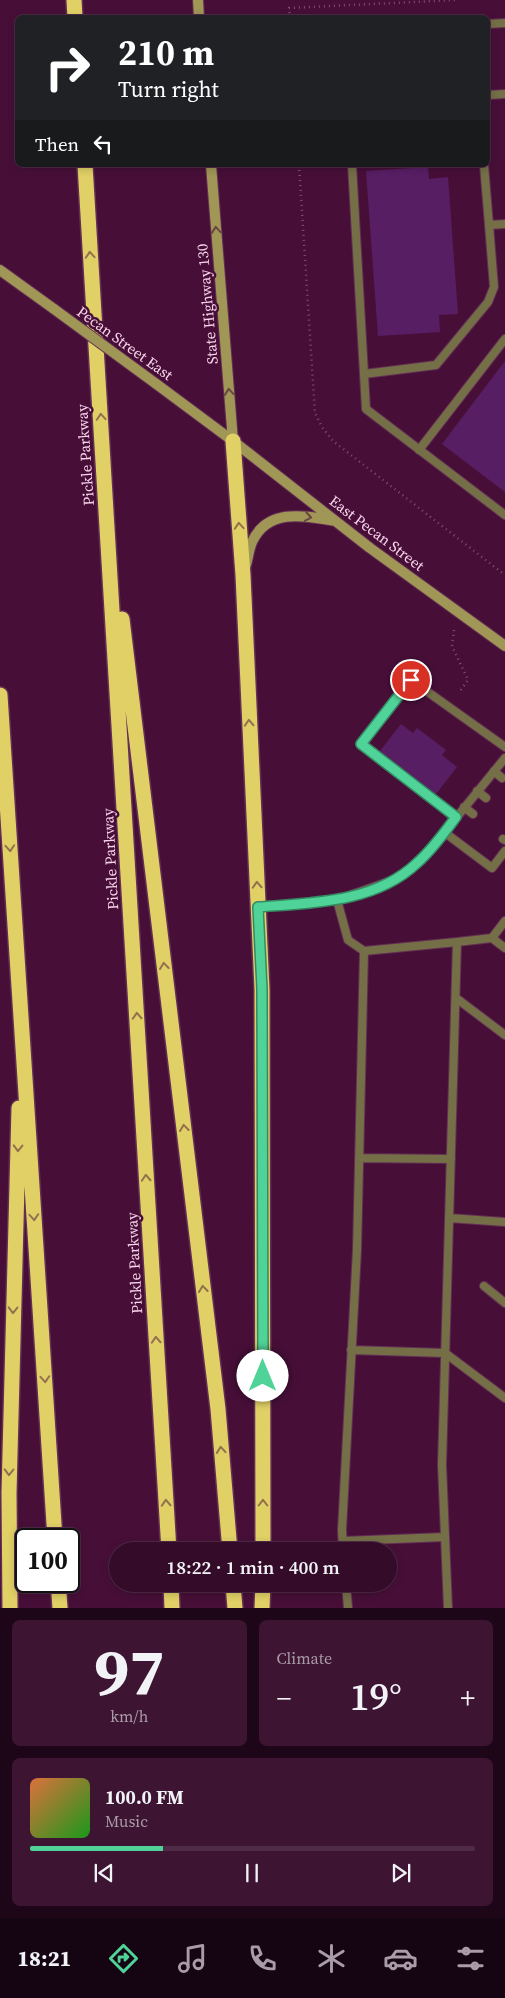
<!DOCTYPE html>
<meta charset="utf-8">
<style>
:root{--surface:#350b2a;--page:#3d1432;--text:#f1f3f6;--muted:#aa9ba8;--line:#4f2b47;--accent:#50d398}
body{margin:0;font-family:"Source Serif 4",serif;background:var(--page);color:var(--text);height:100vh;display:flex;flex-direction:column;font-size:19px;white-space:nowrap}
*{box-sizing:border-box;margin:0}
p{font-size:16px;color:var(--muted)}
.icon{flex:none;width:28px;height:28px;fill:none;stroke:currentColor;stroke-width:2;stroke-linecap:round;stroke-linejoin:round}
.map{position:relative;height:1608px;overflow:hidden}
.panel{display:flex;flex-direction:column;gap:12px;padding:12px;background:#1d0617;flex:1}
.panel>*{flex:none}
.banner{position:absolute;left:15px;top:15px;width:475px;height:152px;border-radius:8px;box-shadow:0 2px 8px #0003,0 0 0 1px var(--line);background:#202124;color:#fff;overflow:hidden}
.speed{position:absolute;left:15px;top:1528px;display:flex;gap:10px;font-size:25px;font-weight:700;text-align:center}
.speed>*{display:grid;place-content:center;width:65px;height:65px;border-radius:50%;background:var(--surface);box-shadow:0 2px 8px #0003,0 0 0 1px var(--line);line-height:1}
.speed .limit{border:2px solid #111;border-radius:8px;background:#fff;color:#111}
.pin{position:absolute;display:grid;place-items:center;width:42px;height:42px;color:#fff;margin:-21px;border:2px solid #fff;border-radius:50%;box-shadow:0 1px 5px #0007}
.me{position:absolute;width:55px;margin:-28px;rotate:0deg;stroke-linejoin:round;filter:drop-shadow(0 0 4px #0008)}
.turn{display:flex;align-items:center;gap:18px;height:105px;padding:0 20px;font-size:22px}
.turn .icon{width:65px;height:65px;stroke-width:2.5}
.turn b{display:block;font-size:35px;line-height:42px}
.then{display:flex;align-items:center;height:48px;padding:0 20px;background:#0003;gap:10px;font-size:19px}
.big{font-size:38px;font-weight:600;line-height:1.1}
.panel .card{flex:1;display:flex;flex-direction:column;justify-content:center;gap:8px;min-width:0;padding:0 18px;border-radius:8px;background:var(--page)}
.panel .dial{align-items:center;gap:0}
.dial b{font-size:65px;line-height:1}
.song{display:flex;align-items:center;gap:15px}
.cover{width:60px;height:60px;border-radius:8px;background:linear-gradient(135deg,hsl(20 70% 55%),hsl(120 70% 35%))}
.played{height:5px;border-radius:2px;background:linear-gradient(90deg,var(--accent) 30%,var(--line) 30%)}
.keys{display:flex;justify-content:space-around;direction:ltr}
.heat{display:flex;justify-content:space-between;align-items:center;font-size:28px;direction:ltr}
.panel .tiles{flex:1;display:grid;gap:12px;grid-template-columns:1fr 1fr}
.card:last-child{grid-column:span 2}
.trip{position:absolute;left:109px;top:1542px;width:288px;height:50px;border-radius:25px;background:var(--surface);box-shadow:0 2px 8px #0003,0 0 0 1px var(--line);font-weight:600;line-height:50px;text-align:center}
.tab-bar{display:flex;height:80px;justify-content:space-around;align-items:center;background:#150411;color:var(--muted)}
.tab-bar .icon{width:35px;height:35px}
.tab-bar .on{color:var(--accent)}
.tab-bar b{font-size:22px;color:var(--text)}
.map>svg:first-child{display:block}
</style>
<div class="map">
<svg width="505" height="1608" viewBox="0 0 505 1608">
<rect width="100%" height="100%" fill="#470f38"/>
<path fill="#581e64" d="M428 167 429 179 448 177 458 314 439 315 440 332 378 336 366 171Z
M505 361V492L442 444Z
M401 724 413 733 417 728 446 750 442 755 457 767 436 794 380 751Z"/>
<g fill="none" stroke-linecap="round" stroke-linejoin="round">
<g stroke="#632f54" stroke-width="10">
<path id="lane" d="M488 24 505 23
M488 95 505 94
M352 165 366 409 505 515
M484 165 489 225 505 224
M364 374 436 365 488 302 494 287 489 225
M419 450 505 339
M494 771 502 778
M477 791 486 798
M464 807 473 814
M456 817 361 744 411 680 505 747
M444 832 492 868 505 851
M503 839 505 840
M337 900 348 940 364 951 457 942 442 1465 448 1608
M258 907 337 900 396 879 416 865 430 850 505 758
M492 938 505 921
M457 942 492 938 505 948
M456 998 505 1035
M359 1158 451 1159
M449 1218 505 1222
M484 1286 505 1303
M351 1350 445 1353 505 1398
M343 1541 445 1537
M343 1551 342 1530 357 1250 364 951
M346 1584 348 1608"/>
</g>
<g stroke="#632f54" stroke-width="12">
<path id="secondary" d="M198 0 199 18
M211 165 233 441
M0 270 54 309
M155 383 233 441 370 548 505 646
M246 565C248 558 249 549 252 542 268 507 306 516 335 521"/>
</g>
<g stroke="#632f54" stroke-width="18">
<path id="highway" d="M74 0 75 18
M85 165 169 1551
M233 441 243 575 262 989 263 1551
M122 619 218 1409 230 1551
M0 695 55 1539
M58 1581 60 1608
M171 1584 172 1608
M233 1584 235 1608
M10 1608 9 1493 19 1108
M262 1608 263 1584"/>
</g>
<path stroke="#804e71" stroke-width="2.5" stroke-dasharray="1 4" stroke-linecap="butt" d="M290 18 289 8 455 0
M299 165 315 413 322 427 333 441 505 575
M454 630 452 646 468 680 460 691"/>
<use href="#lane" stroke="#756f47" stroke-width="8"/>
<use href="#secondary" stroke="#a09655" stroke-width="10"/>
<use href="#highway" stroke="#e0d066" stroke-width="15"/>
<g stroke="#632f54" stroke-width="12" stroke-linecap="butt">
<path id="secondary-bridge" d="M54 309 155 383"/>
</g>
<use href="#secondary-bridge" stroke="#a09655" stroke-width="10"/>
</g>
<defs><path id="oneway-chevron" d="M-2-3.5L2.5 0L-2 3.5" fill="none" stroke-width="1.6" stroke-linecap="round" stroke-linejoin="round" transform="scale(1.25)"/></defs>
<g stroke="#6b4544">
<use href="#oneway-chevron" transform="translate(216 230) rotate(-95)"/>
<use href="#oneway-chevron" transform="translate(229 392) rotate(-95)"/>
<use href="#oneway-chevron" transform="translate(308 517) rotate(10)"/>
</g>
<g stroke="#94704f">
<use href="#oneway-chevron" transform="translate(90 255) rotate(-94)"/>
<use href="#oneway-chevron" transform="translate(101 417) rotate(-94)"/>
<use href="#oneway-chevron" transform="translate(239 526) rotate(-94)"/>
<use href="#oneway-chevron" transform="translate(249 723) rotate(-93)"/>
<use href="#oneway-chevron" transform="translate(10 848) rotate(86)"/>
<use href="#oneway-chevron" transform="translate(257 885) rotate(-93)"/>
<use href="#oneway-chevron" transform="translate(164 966) rotate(-97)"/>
<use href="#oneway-chevron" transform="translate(137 1016) rotate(-93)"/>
<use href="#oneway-chevron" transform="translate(184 1128) rotate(-97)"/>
<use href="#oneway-chevron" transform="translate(18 1148) rotate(91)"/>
<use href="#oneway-chevron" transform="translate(146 1178) rotate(-93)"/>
<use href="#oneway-chevron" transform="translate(34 1217) rotate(86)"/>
<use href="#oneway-chevron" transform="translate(203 1289) rotate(-97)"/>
<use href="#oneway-chevron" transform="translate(13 1310) rotate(91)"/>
<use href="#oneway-chevron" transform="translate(156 1340) rotate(-93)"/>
<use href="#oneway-chevron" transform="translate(45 1379) rotate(86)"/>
<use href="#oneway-chevron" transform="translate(221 1450) rotate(-95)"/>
<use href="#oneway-chevron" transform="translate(9 1472) rotate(91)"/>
<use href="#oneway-chevron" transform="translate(166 1503) rotate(-93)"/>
<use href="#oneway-chevron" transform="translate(263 1503) rotate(-90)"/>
</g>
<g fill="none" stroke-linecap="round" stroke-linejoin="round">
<g stroke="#348963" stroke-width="12">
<path id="route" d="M263 1376 262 989 258 907C312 903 375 903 417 863 432 850 444 833 456 817L361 744 411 680"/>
</g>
<use href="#route" stroke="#50d398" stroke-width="9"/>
</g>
<g text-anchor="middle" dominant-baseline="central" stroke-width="5" stroke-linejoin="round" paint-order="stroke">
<g font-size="15" fill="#f8d4ea" stroke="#470f38">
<text transform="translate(207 304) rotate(-95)">State Highway 130</text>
<text transform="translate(125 343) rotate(36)">Pecan Street East</text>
<text transform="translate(85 455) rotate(-94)">Pickle Parkway</text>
<text transform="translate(377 533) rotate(37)">East Pecan Street</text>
<text transform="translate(110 859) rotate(-93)">Pickle Parkway</text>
<text transform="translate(134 1263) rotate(-93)">Pickle Parkway</text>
</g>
</g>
</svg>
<div class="speed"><div class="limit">100</div></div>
<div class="pin" style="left:411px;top:680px;background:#d93025"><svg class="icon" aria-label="arrive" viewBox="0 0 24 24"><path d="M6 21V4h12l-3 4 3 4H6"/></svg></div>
<svg class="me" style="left:263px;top:1376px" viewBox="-20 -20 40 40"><circle r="19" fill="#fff"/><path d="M0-13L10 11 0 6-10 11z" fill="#50d398"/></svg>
<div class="trip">18:22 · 1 min · 400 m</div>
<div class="banner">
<div class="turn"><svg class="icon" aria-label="right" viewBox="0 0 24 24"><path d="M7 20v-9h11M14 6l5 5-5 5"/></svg><div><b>210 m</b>Turn right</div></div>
<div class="then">Then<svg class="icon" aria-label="left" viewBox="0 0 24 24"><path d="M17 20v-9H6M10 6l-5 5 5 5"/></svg></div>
</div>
</div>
<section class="panel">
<div class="tiles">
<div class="card dial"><b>97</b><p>km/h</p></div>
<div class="card"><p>Climate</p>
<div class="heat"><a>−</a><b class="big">19°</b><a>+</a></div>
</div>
<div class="card">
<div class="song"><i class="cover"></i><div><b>100.0 FM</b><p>Music</p></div></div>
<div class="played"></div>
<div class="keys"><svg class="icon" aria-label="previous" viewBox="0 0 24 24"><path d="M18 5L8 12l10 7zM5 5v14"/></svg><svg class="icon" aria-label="pause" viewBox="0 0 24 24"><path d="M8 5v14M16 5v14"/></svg><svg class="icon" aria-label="next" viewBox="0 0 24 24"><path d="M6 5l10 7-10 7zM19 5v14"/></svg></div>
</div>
</div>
</section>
<nav class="tab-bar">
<b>18:21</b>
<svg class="icon on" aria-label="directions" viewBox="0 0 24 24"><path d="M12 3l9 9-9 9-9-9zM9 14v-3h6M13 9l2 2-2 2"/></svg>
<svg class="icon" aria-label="music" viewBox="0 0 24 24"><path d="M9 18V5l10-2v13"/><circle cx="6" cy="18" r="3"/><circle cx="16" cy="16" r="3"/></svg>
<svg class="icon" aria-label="phone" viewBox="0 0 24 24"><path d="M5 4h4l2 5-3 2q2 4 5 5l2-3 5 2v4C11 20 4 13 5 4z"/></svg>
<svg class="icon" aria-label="climate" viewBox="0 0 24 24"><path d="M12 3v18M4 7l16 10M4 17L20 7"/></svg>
<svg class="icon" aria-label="car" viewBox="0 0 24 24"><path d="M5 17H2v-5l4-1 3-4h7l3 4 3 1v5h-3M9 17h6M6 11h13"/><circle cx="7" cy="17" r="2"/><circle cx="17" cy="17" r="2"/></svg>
<svg class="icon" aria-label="filters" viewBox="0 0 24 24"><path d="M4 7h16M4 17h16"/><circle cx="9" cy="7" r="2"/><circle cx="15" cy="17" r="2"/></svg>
</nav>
